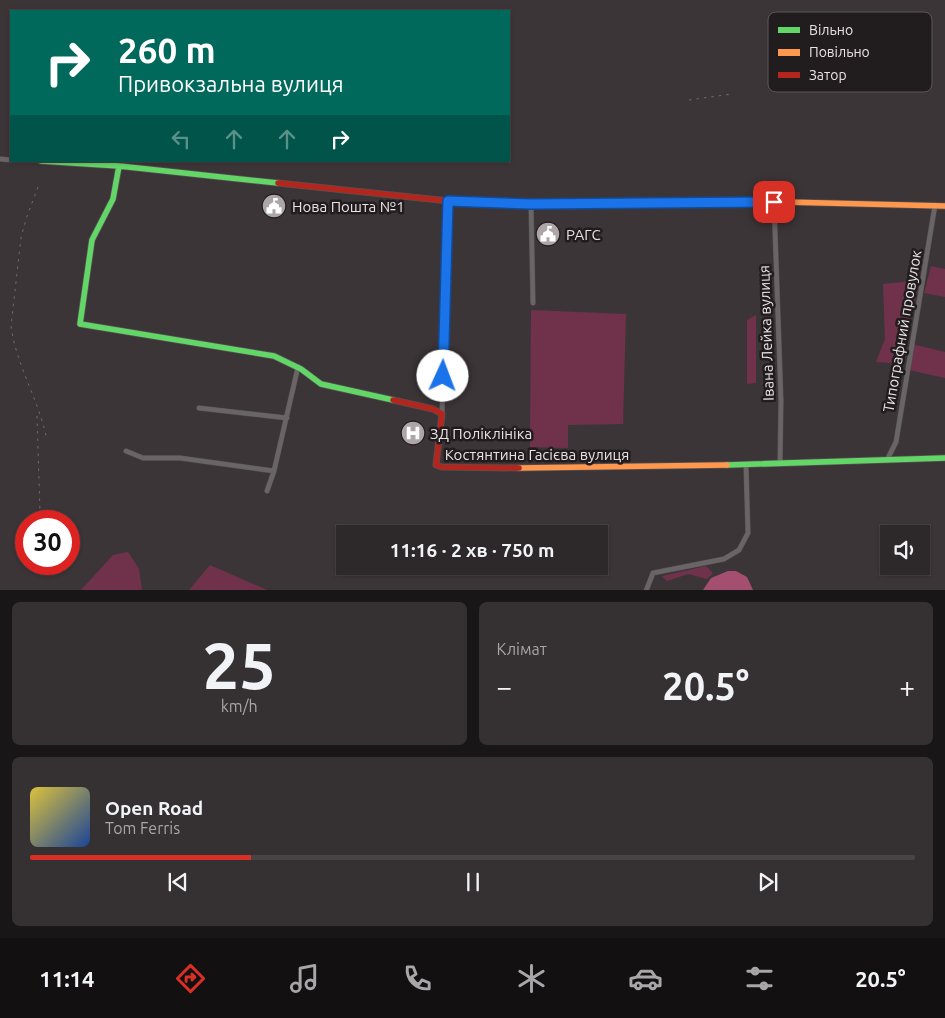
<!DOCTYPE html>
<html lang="uk">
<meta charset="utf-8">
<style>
:root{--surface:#2d2829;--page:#353031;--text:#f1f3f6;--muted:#a7a6a8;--line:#484446;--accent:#d93025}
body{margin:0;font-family:Ubuntu,sans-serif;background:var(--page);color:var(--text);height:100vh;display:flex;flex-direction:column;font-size:19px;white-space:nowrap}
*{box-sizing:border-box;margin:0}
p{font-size:16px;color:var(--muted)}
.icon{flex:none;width:28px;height:28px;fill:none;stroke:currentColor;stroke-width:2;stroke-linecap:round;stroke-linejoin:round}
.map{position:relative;height:590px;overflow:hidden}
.drawer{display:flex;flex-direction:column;gap:12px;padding:12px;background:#191617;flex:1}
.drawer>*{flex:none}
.hud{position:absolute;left:10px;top:10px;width:500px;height:152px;border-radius:0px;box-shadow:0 1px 4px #0004,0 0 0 1px var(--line);background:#00695c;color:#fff;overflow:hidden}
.controls{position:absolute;left:880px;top:525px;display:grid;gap:10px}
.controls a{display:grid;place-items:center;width:50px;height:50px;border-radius:0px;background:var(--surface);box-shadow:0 1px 4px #0004,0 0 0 1px var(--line);font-size:25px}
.speed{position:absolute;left:15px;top:510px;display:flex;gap:10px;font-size:25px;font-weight:700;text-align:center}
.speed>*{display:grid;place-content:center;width:65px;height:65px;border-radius:50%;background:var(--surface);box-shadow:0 1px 4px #0004,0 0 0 1px var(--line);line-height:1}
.speed .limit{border:8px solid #d22;background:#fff;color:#111}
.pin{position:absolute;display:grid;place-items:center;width:42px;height:42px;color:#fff;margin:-21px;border-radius:10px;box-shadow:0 2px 8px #0006}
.me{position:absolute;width:55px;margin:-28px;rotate:2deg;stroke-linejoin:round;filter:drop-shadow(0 0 4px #0008)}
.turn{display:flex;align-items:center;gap:18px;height:105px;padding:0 25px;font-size:22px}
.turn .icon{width:65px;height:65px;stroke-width:2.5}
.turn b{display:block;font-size:35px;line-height:42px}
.lanes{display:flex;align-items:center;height:48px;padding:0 25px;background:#0003;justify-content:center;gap:25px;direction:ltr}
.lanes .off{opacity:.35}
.big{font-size:38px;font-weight:700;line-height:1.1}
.drawer .card{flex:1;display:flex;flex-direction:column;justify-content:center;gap:8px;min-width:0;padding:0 18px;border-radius:8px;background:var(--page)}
.drawer .dial{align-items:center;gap:0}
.dial b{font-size:65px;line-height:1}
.song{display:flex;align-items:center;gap:15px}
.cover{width:60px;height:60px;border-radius:8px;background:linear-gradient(135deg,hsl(50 70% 55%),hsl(220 70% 35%))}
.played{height:5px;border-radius:2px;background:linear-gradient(90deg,var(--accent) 25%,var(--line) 25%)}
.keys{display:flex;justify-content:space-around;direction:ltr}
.heat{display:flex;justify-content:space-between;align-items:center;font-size:28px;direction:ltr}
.drawer .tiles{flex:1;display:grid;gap:12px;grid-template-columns:1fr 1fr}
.card:last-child{grid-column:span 2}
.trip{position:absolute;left:336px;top:525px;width:272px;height:50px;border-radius:0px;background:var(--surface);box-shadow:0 1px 4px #0004,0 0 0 1px var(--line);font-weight:700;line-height:50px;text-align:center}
.menu{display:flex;height:80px;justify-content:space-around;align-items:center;background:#121010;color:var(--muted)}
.menu .icon{width:35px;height:35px}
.menu .current{color:var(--accent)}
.menu b{font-size:22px;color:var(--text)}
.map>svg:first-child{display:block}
</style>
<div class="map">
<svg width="945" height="591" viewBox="0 0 945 591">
<rect width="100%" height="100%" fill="#3c3537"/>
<path fill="#70324b" d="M931 266 945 269V297L924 293Z
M920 280 905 343 894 348 892 363 876 362 885 339 883 284Z
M531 310 626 314 623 424 568 425V448L530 447Z
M756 315V383L747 384V320Z
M912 344 945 352V378L909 370Z
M128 552 139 569 142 590H81L113 555Z
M210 565 267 590H189Z
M706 566 713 573 707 579 688 574 667 581 662 576Z"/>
<path fill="#a44f70" d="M728 571H736L747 577 753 590H703L711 578Z"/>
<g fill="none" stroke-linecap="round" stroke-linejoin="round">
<g stroke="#575153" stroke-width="5.5">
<path id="street" d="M0 159 11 160
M774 202 781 401 780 464
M531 204 533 303
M199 408 287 418
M442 414 448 201
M126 451 143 458H180L274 471
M887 460 896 442 935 205
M267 491 274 471 298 367
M646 591 653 573 724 559 739 550 748 533 746 465"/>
</g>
<g stroke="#575153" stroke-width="7">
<path id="fast" d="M41 161 119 166 278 183
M119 166 113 199 92 240 80 324 274 356 301 369 321 384 393 400
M727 465 945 458"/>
</g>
<g stroke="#575153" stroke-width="7">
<path id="slow" d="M611 203 785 202 945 206
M519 468 727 465"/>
</g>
<g stroke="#575153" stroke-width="7">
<path id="jam" d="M278 183 468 203H611
M393 400 433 409 442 414 436 465 442 467 519 468"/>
</g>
<use href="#street" stroke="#696566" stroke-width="4.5"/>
<use href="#fast" stroke="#63d668" stroke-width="5.5"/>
<use href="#slow" stroke="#ff974d" stroke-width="5.5"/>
<use href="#jam" stroke="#b3261e" stroke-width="5.5"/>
<path stroke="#706b6d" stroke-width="1" stroke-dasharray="2.5 5" stroke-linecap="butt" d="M689 100 732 94
M38 187 26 219 21 238 11 326C16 365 39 400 47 440
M37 416 40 513"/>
</g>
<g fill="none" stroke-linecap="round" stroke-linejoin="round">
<g stroke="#114b97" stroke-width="12">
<path id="route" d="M443 376 448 201 531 204 774 202"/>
</g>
<use href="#route" stroke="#1a73e8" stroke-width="9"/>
</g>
<defs>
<g id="civic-disc" transform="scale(1.25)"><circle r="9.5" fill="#ada5a7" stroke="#211c1d"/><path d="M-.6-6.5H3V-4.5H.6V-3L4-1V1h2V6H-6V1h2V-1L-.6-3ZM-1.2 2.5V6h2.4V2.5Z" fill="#fff"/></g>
<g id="hospital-disc" transform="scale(1.25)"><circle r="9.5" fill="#ada5a7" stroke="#211c1d"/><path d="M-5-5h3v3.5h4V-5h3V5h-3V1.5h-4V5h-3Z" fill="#fff"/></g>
</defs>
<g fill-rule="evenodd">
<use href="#civic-disc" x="274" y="206"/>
<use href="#civic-disc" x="548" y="234"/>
<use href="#hospital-disc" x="413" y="433"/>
</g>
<g text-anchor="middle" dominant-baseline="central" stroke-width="5" stroke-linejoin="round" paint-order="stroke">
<g font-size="15" fill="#eae2e4" stroke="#211c1d" text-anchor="start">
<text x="292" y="206">Нова Пошта №1</text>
<text x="566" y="234">РАГС</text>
<text x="430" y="433">ЗД Поліклініка</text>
</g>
<g font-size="15" fill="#eae2e4" stroke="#211c1d">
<text transform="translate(902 331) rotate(-80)">Типографний провулок</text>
<text transform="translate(766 333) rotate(-92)">Івана Лейка вулиця</text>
<text x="537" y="454">Костянтина Гасієва вулиця</text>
</g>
</g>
<rect x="768" y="12" width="164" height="80" rx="8" fill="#211c1d" stroke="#5d5759" stroke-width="1"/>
<rect x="778" y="27" width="22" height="6" fill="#63d668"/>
<rect x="778" y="49" width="22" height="7" fill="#ff974d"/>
<rect x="778" y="72" width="22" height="6" fill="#b3261e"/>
<g font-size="14" fill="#eae2e4">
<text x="809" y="35">Вільно</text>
<text x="809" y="57">Повільно</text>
<text x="809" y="80">Затор</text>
</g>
</svg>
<div class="controls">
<a><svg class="icon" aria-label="sound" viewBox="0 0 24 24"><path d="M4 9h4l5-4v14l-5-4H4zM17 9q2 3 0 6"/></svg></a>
</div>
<div class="speed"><div class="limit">30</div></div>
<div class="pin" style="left:774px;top:202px;background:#d93025"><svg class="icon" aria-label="arrive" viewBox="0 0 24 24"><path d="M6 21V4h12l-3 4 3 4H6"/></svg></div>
<svg class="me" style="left:443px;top:376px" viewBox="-20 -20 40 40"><circle r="19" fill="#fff"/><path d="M0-13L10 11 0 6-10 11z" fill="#1a73e8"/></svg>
<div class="trip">11:16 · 2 хв · 750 m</div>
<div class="hud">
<div class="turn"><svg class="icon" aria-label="right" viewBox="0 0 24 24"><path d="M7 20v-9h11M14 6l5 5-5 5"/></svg><div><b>260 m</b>Привокзальна вулиця</div></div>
<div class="lanes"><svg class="icon off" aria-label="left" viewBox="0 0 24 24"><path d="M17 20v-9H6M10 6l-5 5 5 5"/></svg><svg class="icon off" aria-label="ahead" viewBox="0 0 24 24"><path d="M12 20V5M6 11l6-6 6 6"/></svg><svg class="icon off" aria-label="ahead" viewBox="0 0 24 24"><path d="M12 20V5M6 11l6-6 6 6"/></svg><svg class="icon" aria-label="right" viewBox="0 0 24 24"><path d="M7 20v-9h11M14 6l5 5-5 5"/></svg></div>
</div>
</div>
<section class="drawer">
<div class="tiles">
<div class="card dial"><b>25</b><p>km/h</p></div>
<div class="card"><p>Клімат</p>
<div class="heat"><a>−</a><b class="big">20.5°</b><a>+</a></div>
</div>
<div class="card">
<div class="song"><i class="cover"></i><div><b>Open Road</b><p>Tom Ferris</p></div></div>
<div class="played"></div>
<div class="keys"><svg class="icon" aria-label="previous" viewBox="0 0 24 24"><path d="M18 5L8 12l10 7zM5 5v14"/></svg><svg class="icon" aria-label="pause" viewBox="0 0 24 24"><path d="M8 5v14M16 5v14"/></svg><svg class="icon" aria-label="next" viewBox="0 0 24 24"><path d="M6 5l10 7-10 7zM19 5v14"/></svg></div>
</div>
</div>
</section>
<nav class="menu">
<b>11:14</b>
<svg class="icon current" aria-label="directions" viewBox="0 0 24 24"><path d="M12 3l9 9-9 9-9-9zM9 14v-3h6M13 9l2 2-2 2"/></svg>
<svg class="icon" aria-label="music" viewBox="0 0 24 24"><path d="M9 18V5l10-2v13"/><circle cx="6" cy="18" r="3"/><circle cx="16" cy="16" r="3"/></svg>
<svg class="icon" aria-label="phone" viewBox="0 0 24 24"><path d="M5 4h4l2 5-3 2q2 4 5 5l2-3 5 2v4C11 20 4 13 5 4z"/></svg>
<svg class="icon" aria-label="climate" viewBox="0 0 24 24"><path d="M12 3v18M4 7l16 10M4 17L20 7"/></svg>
<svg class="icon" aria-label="car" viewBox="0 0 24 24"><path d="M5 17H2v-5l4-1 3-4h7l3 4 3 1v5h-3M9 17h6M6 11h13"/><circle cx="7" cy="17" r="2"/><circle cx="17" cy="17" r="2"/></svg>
<svg class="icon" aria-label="filters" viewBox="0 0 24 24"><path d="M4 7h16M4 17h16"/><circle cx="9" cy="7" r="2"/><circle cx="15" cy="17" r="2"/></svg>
<b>20.5°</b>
</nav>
